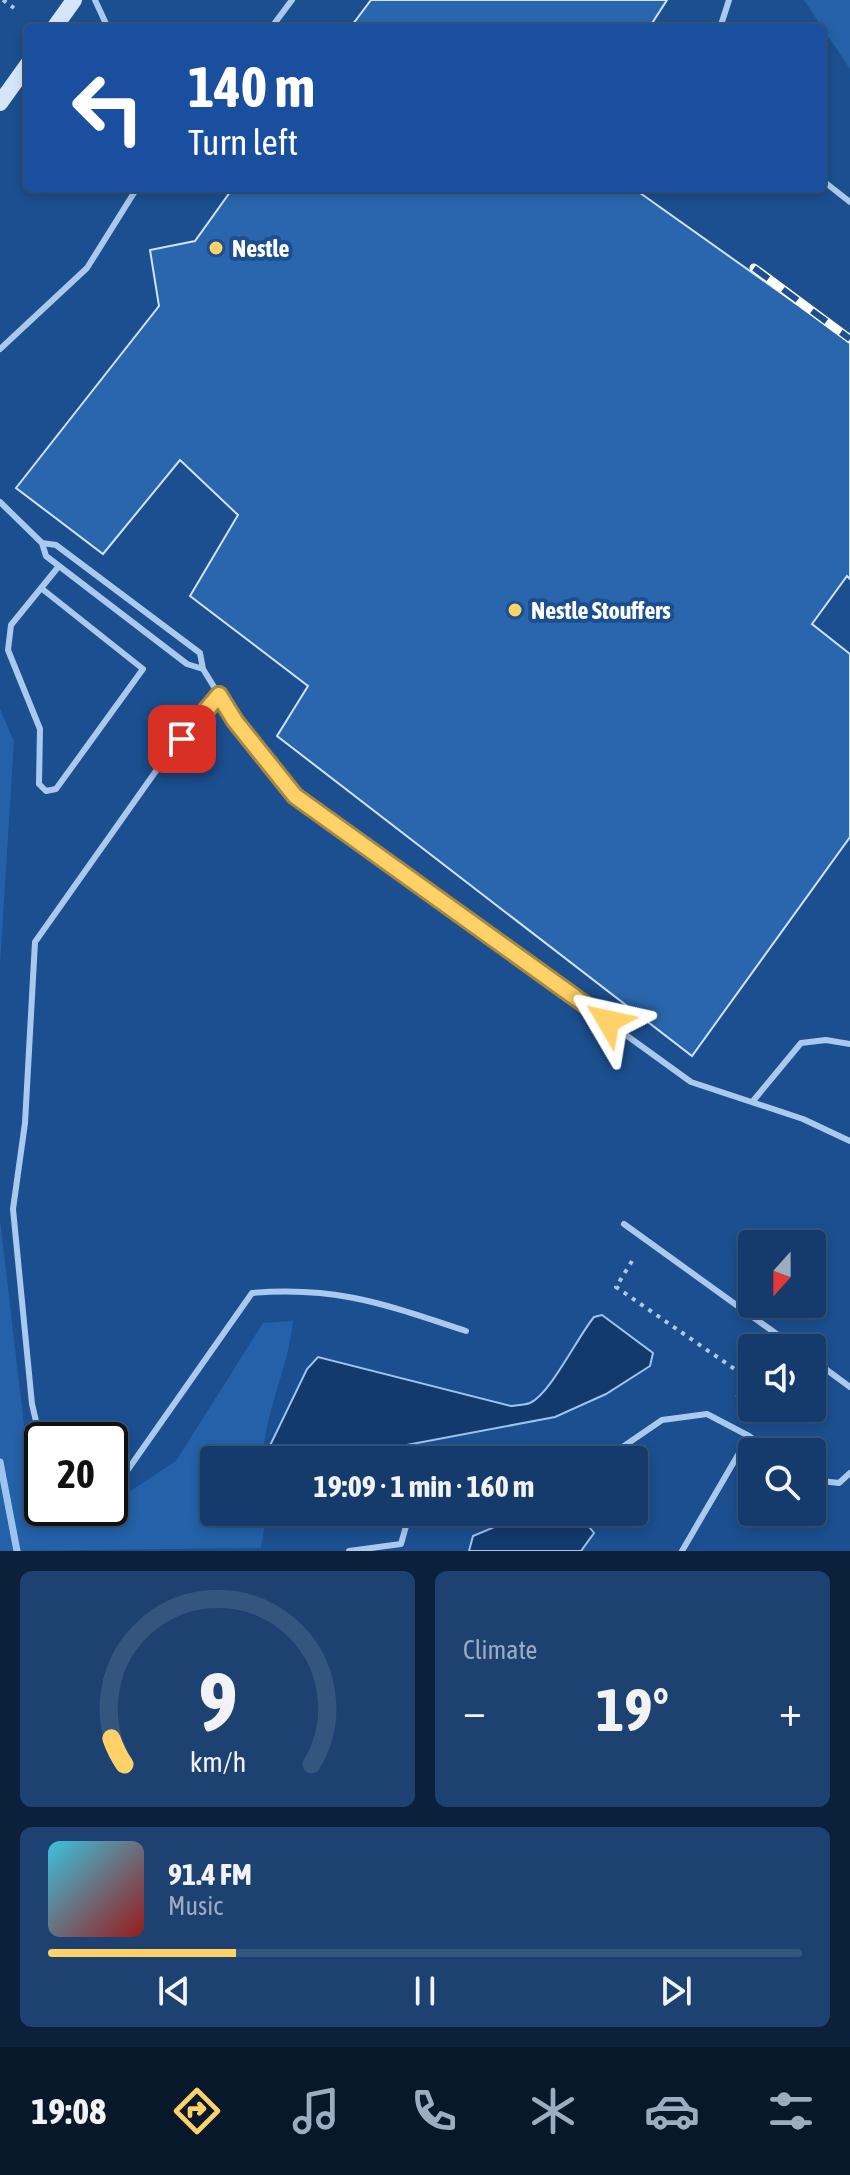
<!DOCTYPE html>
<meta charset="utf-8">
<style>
:root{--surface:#143b6b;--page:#1d4271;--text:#f1f3f6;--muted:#9dadc1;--line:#33557e;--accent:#ffd166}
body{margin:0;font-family:"Asap Condensed",sans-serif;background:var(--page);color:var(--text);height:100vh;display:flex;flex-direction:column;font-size:30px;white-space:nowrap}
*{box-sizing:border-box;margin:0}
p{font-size:26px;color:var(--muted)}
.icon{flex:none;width:44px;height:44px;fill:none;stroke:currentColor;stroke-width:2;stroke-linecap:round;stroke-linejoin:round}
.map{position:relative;height:1551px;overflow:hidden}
.sheet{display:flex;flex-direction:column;gap:20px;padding:20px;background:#0b203b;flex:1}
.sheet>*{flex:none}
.guide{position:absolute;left:24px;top:24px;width:802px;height:168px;border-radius:8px;box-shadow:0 4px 12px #0003,0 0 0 2px var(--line);background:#1a4fa0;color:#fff;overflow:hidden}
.needle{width:52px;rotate:201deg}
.tools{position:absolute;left:738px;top:1230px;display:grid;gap:16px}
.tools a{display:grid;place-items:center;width:88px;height:88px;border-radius:8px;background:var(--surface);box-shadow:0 4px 12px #0003,0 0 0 2px var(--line);font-size:40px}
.speed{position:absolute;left:24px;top:1422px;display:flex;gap:16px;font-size:40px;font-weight:700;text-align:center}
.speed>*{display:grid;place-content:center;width:104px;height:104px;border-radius:50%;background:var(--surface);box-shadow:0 4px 12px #0003,0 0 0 2px var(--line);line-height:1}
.speed .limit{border:4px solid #111;border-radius:12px;background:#fff;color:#111}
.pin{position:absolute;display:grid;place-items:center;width:68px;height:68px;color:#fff;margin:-34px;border-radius:16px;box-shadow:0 4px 12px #0006}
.me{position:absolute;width:88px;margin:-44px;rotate:306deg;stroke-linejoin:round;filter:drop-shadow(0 0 6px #0008)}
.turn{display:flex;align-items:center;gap:28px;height:168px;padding:0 32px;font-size:36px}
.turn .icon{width:104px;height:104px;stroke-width:2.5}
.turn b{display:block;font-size:56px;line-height:68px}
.big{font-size:60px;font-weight:700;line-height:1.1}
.sheet .card{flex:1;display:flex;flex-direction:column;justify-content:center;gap:12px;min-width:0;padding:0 28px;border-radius:12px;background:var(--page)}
.sheet .dial{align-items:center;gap:0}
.dial svg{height:208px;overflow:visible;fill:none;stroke:var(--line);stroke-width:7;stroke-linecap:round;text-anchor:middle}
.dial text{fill:var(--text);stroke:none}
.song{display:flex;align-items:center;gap:24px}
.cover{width:96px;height:96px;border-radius:12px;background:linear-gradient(135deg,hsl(190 70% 55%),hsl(0 70% 35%))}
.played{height:8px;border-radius:4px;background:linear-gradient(90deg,var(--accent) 25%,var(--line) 25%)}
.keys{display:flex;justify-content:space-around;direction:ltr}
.heat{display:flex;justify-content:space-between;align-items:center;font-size:44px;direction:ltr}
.sheet .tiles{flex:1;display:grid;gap:20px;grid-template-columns:1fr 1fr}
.card:last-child{grid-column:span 2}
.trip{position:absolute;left:200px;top:1446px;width:448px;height:80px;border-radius:8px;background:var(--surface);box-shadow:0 4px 12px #0003,0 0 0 2px var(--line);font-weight:700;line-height:80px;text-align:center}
.tab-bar{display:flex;height:128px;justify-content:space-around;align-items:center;background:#08182b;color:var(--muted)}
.tab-bar .icon{width:56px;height:56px}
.tab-bar .active{color:var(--accent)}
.tab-bar b{font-size:36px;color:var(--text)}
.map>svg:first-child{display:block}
</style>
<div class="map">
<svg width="850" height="1551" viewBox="0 0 850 1551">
<rect width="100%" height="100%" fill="#1b4f8f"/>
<path fill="#2461a8" d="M804 0H850V69Z
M0 709 14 741 0 966Z
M0 1220 27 1450 30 1464 42 1468V1508H110V1495L120 1498 176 1461 263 1323 293 1321C288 1370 264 1413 263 1460H214V1512H267L261 1548 0 1551Z"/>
<path fill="#123a6d" stroke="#9cc4f0" stroke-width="2" d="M602 1315 653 1353 650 1366 606 1394 555 1417 327 1460H263L307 1369 318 1357 511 1406C517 1405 525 1405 530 1403 551 1393 578 1336 594 1317Z
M582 1518 594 1533 581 1551H469L473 1536 504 1523Z"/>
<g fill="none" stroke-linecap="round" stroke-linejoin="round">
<path stroke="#9cc4f0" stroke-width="7" d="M0 1462 17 1551"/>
</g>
<path fill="#2a66ad" stroke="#cfe3fa" stroke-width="2" d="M371 0H667L649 28H350Z
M233 188H633L850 342V579L847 576 812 624 850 654V837L692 1056 277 736 308 686 190 596 238 515 180 460 103 554 16 488 159 306 150 250 195 241Z"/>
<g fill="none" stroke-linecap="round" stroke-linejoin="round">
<path stroke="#a9c9ee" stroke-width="4" stroke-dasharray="4 6" stroke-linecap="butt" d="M3 0 14 8
M632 1261 616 1287 749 1379 734 1402"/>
<path stroke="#a9c9ee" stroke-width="6" d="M95 0 108 28
M271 28 292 0
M720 28 729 0
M822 180 850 202
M0 349 87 268 137 188
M0 502 42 543 46 556 187 664 203 669 200 653 56 545 42 543
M41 588 143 669 56 789 46 791 39 784 40 729 8 650 11 625 59 566
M203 669 235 721 295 796 691 1082 803 1119 850 1141
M753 1101 801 1043 826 1040 850 1044
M624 1224 796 1348
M812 1359 850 1387
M45 1440 39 1434 32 1404 13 1209 25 1123 35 942 163 761 219 695
M597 1460 605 1459 662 1420 707 1414 749 1436
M110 1473 122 1478 252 1293C339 1286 386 1305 466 1331
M812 1480 839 1483 850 1473
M349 1551 401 1544 410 1512
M682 1551 749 1436 772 1452"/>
<path stroke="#d6e6fa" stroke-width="16" d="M54 28 74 0
M0 103 28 64"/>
<g stroke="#fff" stroke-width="9">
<path id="rail" d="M754 268 850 339"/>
</g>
<use href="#rail" stroke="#1b4f8f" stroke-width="6" stroke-dasharray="18" stroke-linecap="butt"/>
</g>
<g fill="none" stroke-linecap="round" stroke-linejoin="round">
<g stroke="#a68842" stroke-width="20">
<path id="route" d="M182 739 219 695 235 721 295 796 608 1021"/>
</g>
<use href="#route" stroke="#ffd166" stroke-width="14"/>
</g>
<g fill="#ffd166" stroke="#1b4f8f" stroke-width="3">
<circle cx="216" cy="248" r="8"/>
<circle cx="515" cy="610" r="8"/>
</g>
<g text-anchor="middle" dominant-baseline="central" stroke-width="8" stroke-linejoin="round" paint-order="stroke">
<g font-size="24" font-weight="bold" fill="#fff" stroke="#1b4f8f" text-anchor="start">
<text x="232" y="248">Nestle</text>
<text x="531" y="610">Nestle Stouffers</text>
</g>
</g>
</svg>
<div class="tools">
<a><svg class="needle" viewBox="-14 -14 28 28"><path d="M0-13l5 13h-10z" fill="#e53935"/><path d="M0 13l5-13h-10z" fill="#9dadc1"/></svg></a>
<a><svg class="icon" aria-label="sound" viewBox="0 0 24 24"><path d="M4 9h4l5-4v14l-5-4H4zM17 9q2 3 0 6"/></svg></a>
<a><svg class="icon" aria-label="search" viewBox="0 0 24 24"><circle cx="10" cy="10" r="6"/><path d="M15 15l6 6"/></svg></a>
</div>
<div class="speed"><div class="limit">20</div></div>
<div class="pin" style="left:182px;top:739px;background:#d93025"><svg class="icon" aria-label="arrive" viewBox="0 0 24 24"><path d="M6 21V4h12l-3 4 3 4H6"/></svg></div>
<svg class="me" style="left:608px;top:1021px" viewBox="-20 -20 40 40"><path d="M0-17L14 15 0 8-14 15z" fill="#ffd166" stroke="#fff" stroke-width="4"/></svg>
<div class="trip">19:09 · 1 min · 160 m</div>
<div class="guide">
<div class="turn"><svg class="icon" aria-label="left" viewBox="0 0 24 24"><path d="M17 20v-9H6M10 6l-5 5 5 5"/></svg><div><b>140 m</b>Turn left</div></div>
</div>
</div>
<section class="sheet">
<div class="tiles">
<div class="card dial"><svg viewBox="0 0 100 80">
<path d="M14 69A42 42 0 1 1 86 69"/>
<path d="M14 69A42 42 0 0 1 9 59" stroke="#ffd166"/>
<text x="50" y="56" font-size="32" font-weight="700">9</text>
<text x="50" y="72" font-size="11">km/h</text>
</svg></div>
<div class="card"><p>Climate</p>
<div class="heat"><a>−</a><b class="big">19°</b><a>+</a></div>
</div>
<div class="card">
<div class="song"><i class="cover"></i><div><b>91.4 FM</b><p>Music</p></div></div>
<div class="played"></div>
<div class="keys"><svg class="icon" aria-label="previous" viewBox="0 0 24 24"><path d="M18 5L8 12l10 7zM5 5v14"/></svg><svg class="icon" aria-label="pause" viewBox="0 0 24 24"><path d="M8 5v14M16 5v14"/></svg><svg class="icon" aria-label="next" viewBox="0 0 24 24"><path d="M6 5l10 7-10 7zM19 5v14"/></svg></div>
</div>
</div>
</section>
<nav class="tab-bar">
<b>19:08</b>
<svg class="icon active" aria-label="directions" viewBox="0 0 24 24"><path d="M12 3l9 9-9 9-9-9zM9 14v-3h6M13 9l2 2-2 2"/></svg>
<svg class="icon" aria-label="music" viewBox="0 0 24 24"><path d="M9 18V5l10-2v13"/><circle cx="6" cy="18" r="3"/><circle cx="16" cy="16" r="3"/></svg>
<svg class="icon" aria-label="phone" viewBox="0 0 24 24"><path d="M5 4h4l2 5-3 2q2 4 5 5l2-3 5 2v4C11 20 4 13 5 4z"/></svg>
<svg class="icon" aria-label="climate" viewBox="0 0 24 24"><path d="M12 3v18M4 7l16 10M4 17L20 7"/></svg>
<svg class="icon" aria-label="car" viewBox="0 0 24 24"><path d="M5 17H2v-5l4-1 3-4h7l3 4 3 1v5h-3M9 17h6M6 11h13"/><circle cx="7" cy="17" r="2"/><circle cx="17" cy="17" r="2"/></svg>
<svg class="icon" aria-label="filters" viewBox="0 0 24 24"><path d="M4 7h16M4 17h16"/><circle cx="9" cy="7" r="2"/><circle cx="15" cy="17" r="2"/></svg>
</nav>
